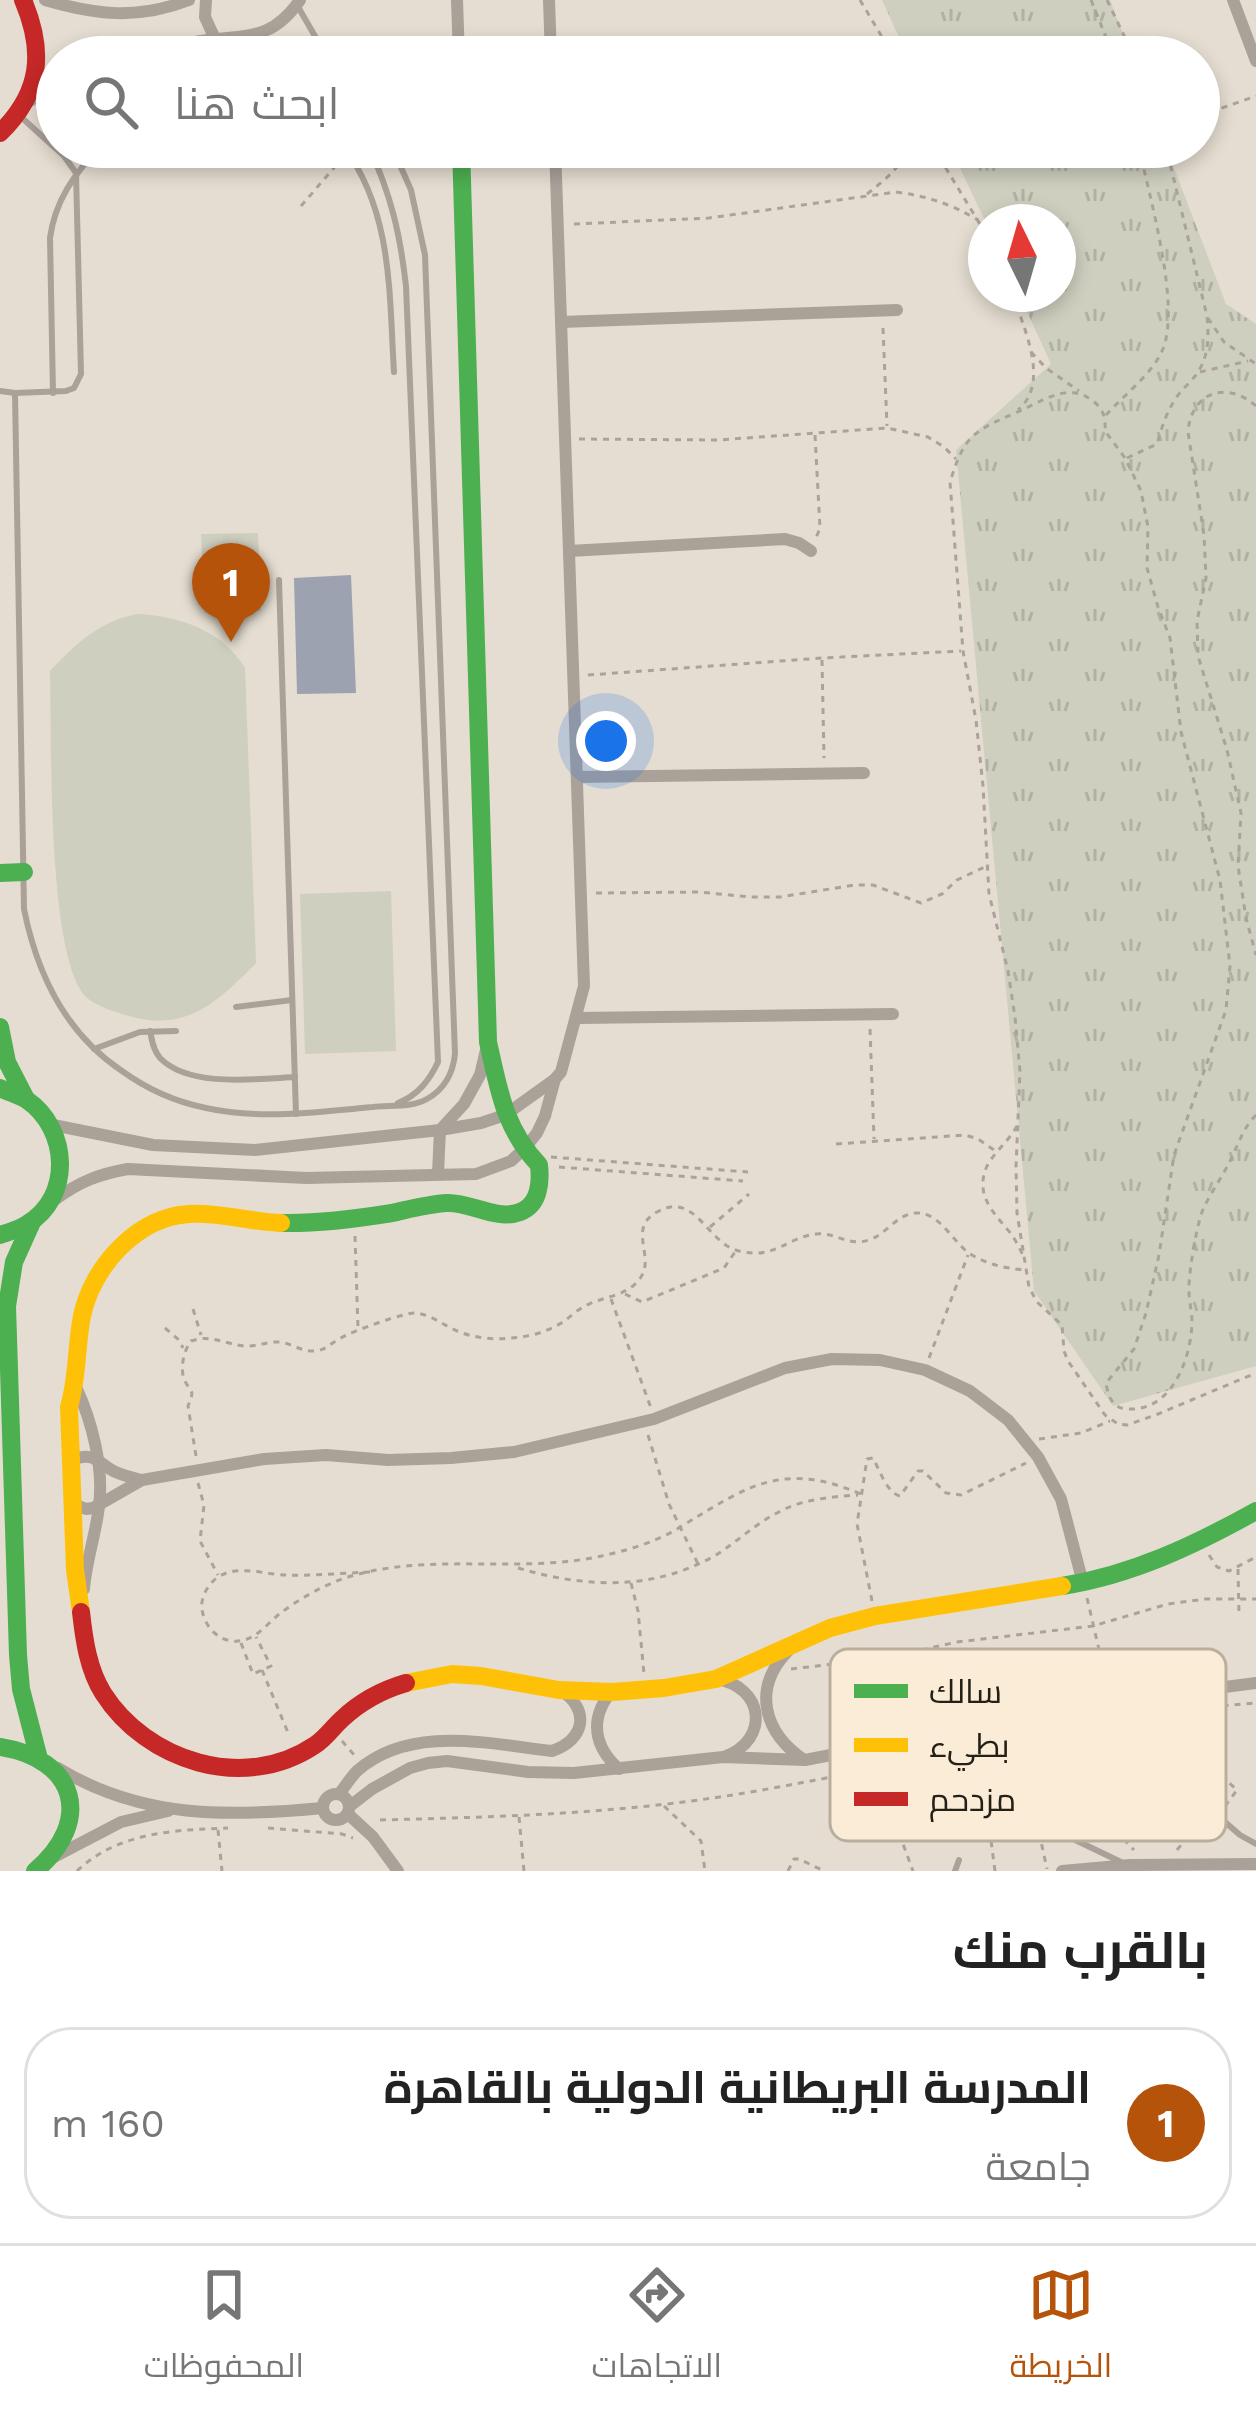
<!DOCTYPE html>
<html lang="ar">
<head>
<meta charset="utf-8">
<style>
	body { margin:0; font-family:"Work Sans",Cairo,sans-serif; background:#f2f2f2; color:#222; direction:rtl }
	.compass { position:absolute; left:968px; top:204px; width:108px; height:108px; border-radius:50%; background:#fff; box-shadow:0 6px 18px #0003; rotate:355deg }
	.you { position:absolute; left:606px; top:741px; width:42px; height:42px; margin:-30px; border:9px solid #fff; border-radius:50%; background:#1a73e8; box-shadow:0 0 0 18px #1a73e833 }
	.badge { display:grid; place-items:center; width:78px; height:78px; border-radius:50%; background:#b45309; color:#fff; font-size:39px; font-weight:700 }
	.pin { position:absolute; translate:-50% -99px; filter:drop-shadow(0 3px 6px #0008) }
	.pin::after { content:''; position:absolute; top:63px; width:42px; height:36px; background:inherit; clip-path:polygon(0 0,100% 0,50% 100%) }
	.list { margin:0; padding:0; list-style:none }
	h2 { display:flex; justify-content:space-between; align-items:center; height:156px; margin:0; padding:0 48px; font-size:51px }
	h2 small { font-size:39px; font-weight:400; color:#767676 }
	.list li { display:grid; grid-template-columns:78px 1fr auto; gap:36px; align-items:center; box-sizing:border-box; height:192px; margin:0 24px 24px; padding:0 24px; border:3px solid #e0e0e0; border-radius:48px }
	.list b { display:block; font-size:45px; white-space:nowrap }
	.list p { margin:0; font-size:39px; white-space:nowrap; color:#767676 }
	.list em { font-size:39px; font-style:normal; color:#767676 }
	.icon { flex:none; width:66px; height:66px; fill:none; stroke:currentColor; stroke-width:2; stroke-linecap:round; stroke-linejoin:round }
	.map { position:relative; flex:none; width:1256px; height:1871px; overflow:hidden; direction:ltr }
	.search { position:absolute; background:#fff; box-shadow:0 6px 18px #0003; left:36px; right:36px; top:36px; height:132px; display:flex; align-items:center; gap:30px; box-sizing:border-box; padding:0 42px; border-radius:66px; color:#767676; font-size:45px }
	.sheet { height:372px; background:#fff }
	nav { display:flex; justify-content:space-around; align-items:center; box-sizing:border-box; height:168px; border-top:3px solid #e0e0e0; background:#fff; font-size:33px; color:#767676 }
	nav a { display:grid; justify-items:center; gap:6px }
	nav .on { color:#b45309 }
	.map>svg:first-child { display:block }
</style>
</head>
<body>
<div class="map">
<svg width="1256" height="1871" viewBox="0 0 1256 1871">
	<defs>
		<pattern id="grass-tufts" width="24" height="20" patternUnits="userSpaceOnUse" patternTransform="scale(3)"><rect width="24" height="20" fill="#cecfbf"/><path d="M3 7l-1-3M5 7V3M7 7l1-3M15 17l-1-3M17 17v-4M19 17l1-3" fill="none" stroke="#b1b1a3"/></pattern>
	</defs>
	<rect width="100%" height="100%" fill="#e5ddd1"/>
	<g fill="url(#grass-tufts)">
		<polygon points="882,0 1110,0 1132,57 908,57"/>
		<polygon points="950,147 1166,147 1226,304 1256,324 1256,1366 1113,1406 1034,1291 956,450 1051,364 1019,294 1058,294 1058,222 986,223"/>
	</g>
	<g fill="#cecfbf">
		<polygon points="258,533 261,611 205,613 201,534"/>
		<path d="M137,614c42,2 85,16 108,54l11,295c-37,38 -70,70 -127,53 -13,-4 -31,-9 -42,-18 -41,-39 -35,-265 -37,-327 27,-28 48,-49 87,-57z"/>
		<polygon points="391,891 396,1051 305,1054 300,894"/>
	</g>
	<polygon fill="#9ca2b0" points="351,575 356,693 297,694 294,578"/>
	<g fill="none" stroke-linecap="round" stroke-linejoin="round">
		<g stroke="#aba39b" stroke-width="3" stroke-dasharray="6 6" stroke-linecap="butt">
			<polyline points="860,0 894,57"/>
			<polyline points="1091,0 1114,57"/>
			<polyline points="1107,0 1129,46 1132,57"/>
			<polyline points="1199,116 1256,96"/>
			<polyline points="933,147 986,234"/>
			<path d="M867,194c18,-14 33,-26 42,-47"/>
			<polyline points="301,206 339,162"/>
			<path d="M574,224l135,-6 187,-26c31,4 55,12 82,28"/>
			<path d="M1013,294c10,34 38,88 5,116"/>
			<polyline points="1208,318 1224,342 1256,364"/>
			<polyline points="883,328 887,426"/>
			<polyline points="1031,352 1046,368 1079,391"/>
			<polyline points="1200,372 1248,361"/>
			<path d="M1256,406c-29,-26 -65,-14 -68,26l16,103 2,43 -9,43 1,35 29,94 14,63 -3,53 8,52 10,37"/>
			<path d="M1106,415c17,-19 46,-41 56,-64 20,-43 -13,-155 -23,-204"/>
			<polyline points="815,435 820,528 816,538"/>
			<polyline points="579,439 718,440 887,428 928,437 944,447 956,459"/>
			<path d="M1127,458l30,-14c5,-17 9,-31 19,-46 6,-9 14,-15 20,-23 13,-18 13,-38 11,-59l-41,-169"/>
			<polyline points="822,660 824,758"/>
			<polyline points="588,675 822,658 961,651"/>
			<polyline points="596,893 699,892 750,897 780,897 855,885 873,885 921,903 942,894 957,880 989,865"/>
			<polyline points="870,1029 874,1139"/>
			<path d="M1256,1115c-14,14 -18,31 -27,48 -8,16 -20,32 -27,49 -6,18 -12,53 -13,73 -1,13 3,25 3,37 -1,37 -20,90 -65,87 -15,-1 -19,-13 -21,-26l28,-34 12,-36 13,-58 15,-100 52,-145 4,-44 -10,-86 -39,-148 -11,-94 -12,-31 -11,-39 1,-41 -7,-36 -16,-33 -20,-27c1,-14 -2,-24 -15,-32 -23,-16 -48,2 -70,12 -18,8 -36,14 -50,28 -11,13 -15,28 -20,43l13,169 13,69 7,66 6,108 19,77 7,46 5,54 -4,96 1,46 12,74 8,15 25,23 2,26 4,10 37,54 13,9 9,1 31,-11 98,-41"/>
			<path d="M1017,1126c-8,15 -22,25 -30,40 -12,27 4,44 20,63 7,7 11,17 16,26"/>
			<polyline points="836,1144 965,1135 978,1139 997,1152"/>
			<polyline points="551,1157 748,1172"/>
			<polyline points="559,1167 743,1181"/>
			<polyline points="710,1227 749,1194"/>
			<polyline points="355,1236 358,1328"/>
			<polyline points="625,1294 642,1302 724,1268 735,1252"/>
			<polyline points="611,1299 651,1408"/>
			<polyline points="193,1309 201,1335"/>
			<polyline points="165,1328 179,1340 183,1348"/>
			<polyline points="929,1358 968,1255"/>
			<polyline points="648,1435 669,1504 698,1564"/>
			<polyline points="1039,1439 1081,1433 1110,1421"/>
			<path d="M196,1456l-8,-50c8,-18 2,-13 -4,-27 -4,-12 0,-29 7,-38 20,-7 33,3 53,5 12,1 24,-5 36,-4 13,2 22,10 35,9 11,-1 15,-7 24,-12 11,-7 66,-27 77,-26 16,2 27,12 41,18 17,7 36,9 54,7 18,-1 36,-6 52,-16 7,-5 14,-12 22,-16 18,-10 43,-9 56,-29 14,-21 -14,-49 16,-65 39,-22 50,32 82,39 36,9 46,-13 77,-17 20,-2 32,13 53,6 18,-6 26,-25 47,-27 25,-1 37,31 56,42 17,10 33,13 52,15"/>
			<polyline points="198,1483 204,1505 200,1541 218,1575"/>
			<polyline points="1209,1555 1217,1567 1229,1571 1256,1557"/>
			<path d="M518,1568c67,20 136,23 198,-13 21,-13 39,-31 61,-42 25,-14 53,-16 81,-18"/>
			<polyline points="1238,1569 1239,1615"/>
			<path d="M370,1572c-27,1 -55,4 -83,3 -19,0 -44,-9 -63,-1 -11,4 -20,16 -22,28 -2,18 12,37 30,39 21,2 32,-14 46,-26 18,-14 42,-28 64,-36 83,-28 170,-5 255,-22 29,-6 60,-15 85,-31 67,-41 101,-65 179,-32"/>
			<polyline points="631,1583 638,1611 644,1674"/>
			<polyline points="1087,1598 1108,1688"/>
			<path d="M872,1601l-15,-77 10,-65 6,-1c7,13 14,35 27,38l18,-25h5l23,22 15,2 65,-32"/>
			<polyline points="241,1643 253,1674 271,1666 256,1637"/>
			<polyline points="791,1669 885,1658 957,1642 1093,1626 1168,1604 1205,1599 1256,1599"/>
			<polyline points="262,1670 289,1735"/>
			<polyline points="1087,1728 1107,1822 1134,1850"/>
			<polyline points="342,1741 355,1756"/>
			<polyline points="867,1771 874,1801 899,1833 913,1871"/>
			<polyline points="664,1806 701,1841 705,1871"/>
			<polyline points="519,1817 524,1871"/>
			<polyline points="1204,1817 1189,1802 1188,1795 1211,1773 1216,1771 1237,1790 1223,1809"/>
			<path d="M380,1820c115,-3 231,-6 346,-24 177,-28 351,-80 530,-93"/>
			<polyline points="268,1828 342,1834 353,1838"/>
			<polyline points="218,1830 222,1871"/>
			<polyline points="1177,1850 1204,1817 1209,1820 1216,1817"/>
			<path d="M77,1871c41,-39 97,-41 151,-43"/>
			<polyline points="788,1871 794,1859 799,1859 824,1871"/>
			<path d="M995,1871l-6,-46c13,-9 37,-15 48,-2l10,46"/>
		</g>
		<g stroke="#aaa199" stroke-width="6">
			<polyline points="297,5 327,57"/>
			<polyline points="261,34 293,57"/>
			<path d="M344,147c49,66 45,147 50,225"/>
			<path d="M369,147c22,48 31,86 37,139l32,776c-9,19 -20,33 -40,41"/>
			<polyline points="0,391 15,393 66,391 74,388 81,374 76,173 64,156 21,117"/>
			<path d="M15,393l9,516c13,65 41,124 98,162 25,18 54,31 84,37 55,12 112,4 167,-1 17,-2 38,1 54,-8 18,-10 26,-26 28,-45l-30,-799 -14,-65 -19,-43"/>
			<path d="M53,393l-3,-155c5,-37 24,-64 50,-91"/>
			<polyline points="279,580 296,1114"/>
			<polyline points="236,1007 292,1000"/>
			<path d="M150,1031c2,9 3,19 10,27 29,30 97,21 135,19"/>
			<polyline points="94,1049 140,1032 176,1031"/>
			<polyline points="1225,1822 1240,1835 1256,1844"/>
			<polyline points="1069,1837 1121,1862"/>
			<polyline points="955,1871 959,1860"/>
		</g>
		<g stroke="#aaa199" stroke-width="12">
			<path d="M45,0c51,15 93,20 144,0"/>
			<polyline points="206,0 205,17 215,39"/>
			<polyline points="457,0 459,57"/>
			<polyline points="549,0 551,57"/>
			<polyline points="1233,0 1256,61"/>
			<path d="M124,57c27,-10 56,-13 84,-17 42,-5 65,-1 92,-40"/>
			<polyline points="26,103 57,86"/>
			<polyline points="561,322 897,310"/>
			<polyline points="569,551 785,539 799,543 811,551"/>
			<polyline points="578,777 864,773"/>
			<polyline points="577,1018 893,1014"/>
			<polyline points="53,1125 153,1145 255,1150 440,1130 481,1123 505,1115 554,1080"/>
			<polyline points="438,1173 440,1130 464,1104 480,1075 486,1050"/>
			<path d="M56,1199c23,-17 43,-25 72,-30l178,9 170,-4 35,-13 13,-12 13,-16 8,-17 10,-37 6,-7 23,-86 -29,-839"/>
			<path d="M76,1387c16,34 28,81 23,119 -3,28 -13,55 -15,83"/>
			<path d="M71,1460c20,-7 23,-2 39,9 9,6 20,8 31,11"/>
			<polyline points="71,1503 86,1509 93,1508 142,1480 264,1459 326,1455 388,1460 451,1458 514,1452 654,1419 785,1368 832,1359 880,1360 925,1370 970,1391 1008,1420 1038,1457 1061,1499 1083,1583"/>
			<path d="M788,1651c-36,37 -25,81 16,109"/>
			<path d="M716,1679c48,7 55,61 8,78"/>
			<path d="M611,1692c-22,27 -17,55 8,77"/>
			<path d="M58,1768c83,51 171,49 265,40"/>
			<circle cx="336" cy="1807" r="13"/>
			<path d="M339,1794c6,-7 11,-16 18,-23 53,-47 132,-27 195,-20 33,-11 39,-42 8,-61"/>
			<polyline points="350,1806 372,1789 410,1768 428,1763 447,1761 528,1772 574,1773 723,1757 805,1760 1101,1703 1256,1683"/>
			<polyline points="348,1814 373,1837 398,1871"/>
			<polyline points="54,1857 121,1822 168,1811"/>
			<polyline points="1062,1871 1130,1865 1256,1864"/>
		</g>
		<g stroke="#4caf50" stroke-width="18">
			<polyline points="0,873 24,872"/>
			<polyline points="0,1027 7,1062 25,1097"/>
			<path d="M0,1088c8,4 19,7 27,12 42,29 46,97 0,124 -7,5 -18,8 -27,11"/>
			<polyline points="32,1222 14,1262 7,1306 18,1655 21,1689 38,1755"/>
			<path d="M281,1223c37,1 74,-4 111,-10 18,-4 36,-9 55,-10 24,-1 49,18 73,9 19,-7 21,-29 19,-47 -35,-37 -40,-75 -51,-123l-27,-895"/>
			<path d="M1062,1586c70,-11 133,-41 194,-75"/>
			<path d="M0,1747c77,12 94,74 35,124"/>
		</g>
		<g stroke="#ffc107" stroke-width="18">
			<path d="M81,1612l-6,-42 -6,-163c9,-30 7,-61 13,-91 10,-49 55,-99 107,-102 31,-2 61,8 92,9"/>
			<polyline points="406,1683 452,1674 481,1676 559,1690 612,1692 664,1688 716,1679 830,1628 875,1616 1062,1586"/>
		</g>
		<g stroke="#c62828" stroke-width="18">
			<path d="M0,133c41,-40 45,-81 23,-133"/>
			<path d="M81,1612c3,27 7,57 22,81 43,68 141,100 212,52 10,-6 18,-18 27,-26 18,-17 40,-29 64,-36"/>
		</g>
	</g>
	<rect x="830" y="1649" width="396" height="192" rx="18" fill="#faecd6" stroke="#baaf9d" stroke-width="3"/>
	<rect x="854" y="1684" width="54" height="14" fill="#4caf50"/>
	<rect x="854" y="1738" width="54" height="14" fill="#ffc107"/>
	<rect x="854" y="1792" width="54" height="14" fill="#c62828"/>
	<g font-size="33" fill="#242017">
		<text x="929" y="1703">سالك</text>
		<text x="929" y="1757">بطيء</text>
		<text x="929" y="1811">مزدحم</text>
	</g>
</svg>
<svg class="compass" viewBox="-18 -18 36 36"><path d="M0-13l5 13h-10z" fill="#e53935"/><path d="M0 13l5-13h-10z" fill="#767676"/></svg>
<div class="you"></div>
<div class="pin badge" style="left:231px;top:642px">1</div>
<div class="search"><svg class="icon" aria-label="search" viewBox="0 0 24 24"><circle cx="10" cy="10" r="6"/><path d="M15 15l6 6"/></svg>ابحث هنا</div>
</div>
<section class="sheet">
<h2>بالقرب منك<small></small></h2>
<ul class="list">
<li><span class="badge">1</span><div><b>المدرسة البريطانية الدولية بالقاهرة</b><p>جامعة</p></div><em>160 m</em></li>
</ul>
</section>
<nav>
<a class="on"><svg class="icon" aria-label="map" viewBox="0 0 24 24"><path d="M3 6l6-2 6 2 6-2v14l-6 2-6-2-6 2zM9 4v14M15 6v14"/></svg>الخريطة</a>
<a><svg class="icon" aria-label="directions" viewBox="0 0 24 24"><path d="M12 3l9 9-9 9-9-9zM9 14v-3h6M13 9l2 2-2 2"/></svg>الاتجاهات</a>
<a><svg class="icon" aria-label="saved" viewBox="0 0 24 24"><path d="M7 4h10v16l-5-4-5 4z"/></svg>المحفوظات</a>
</nav>
</body>
</html>
